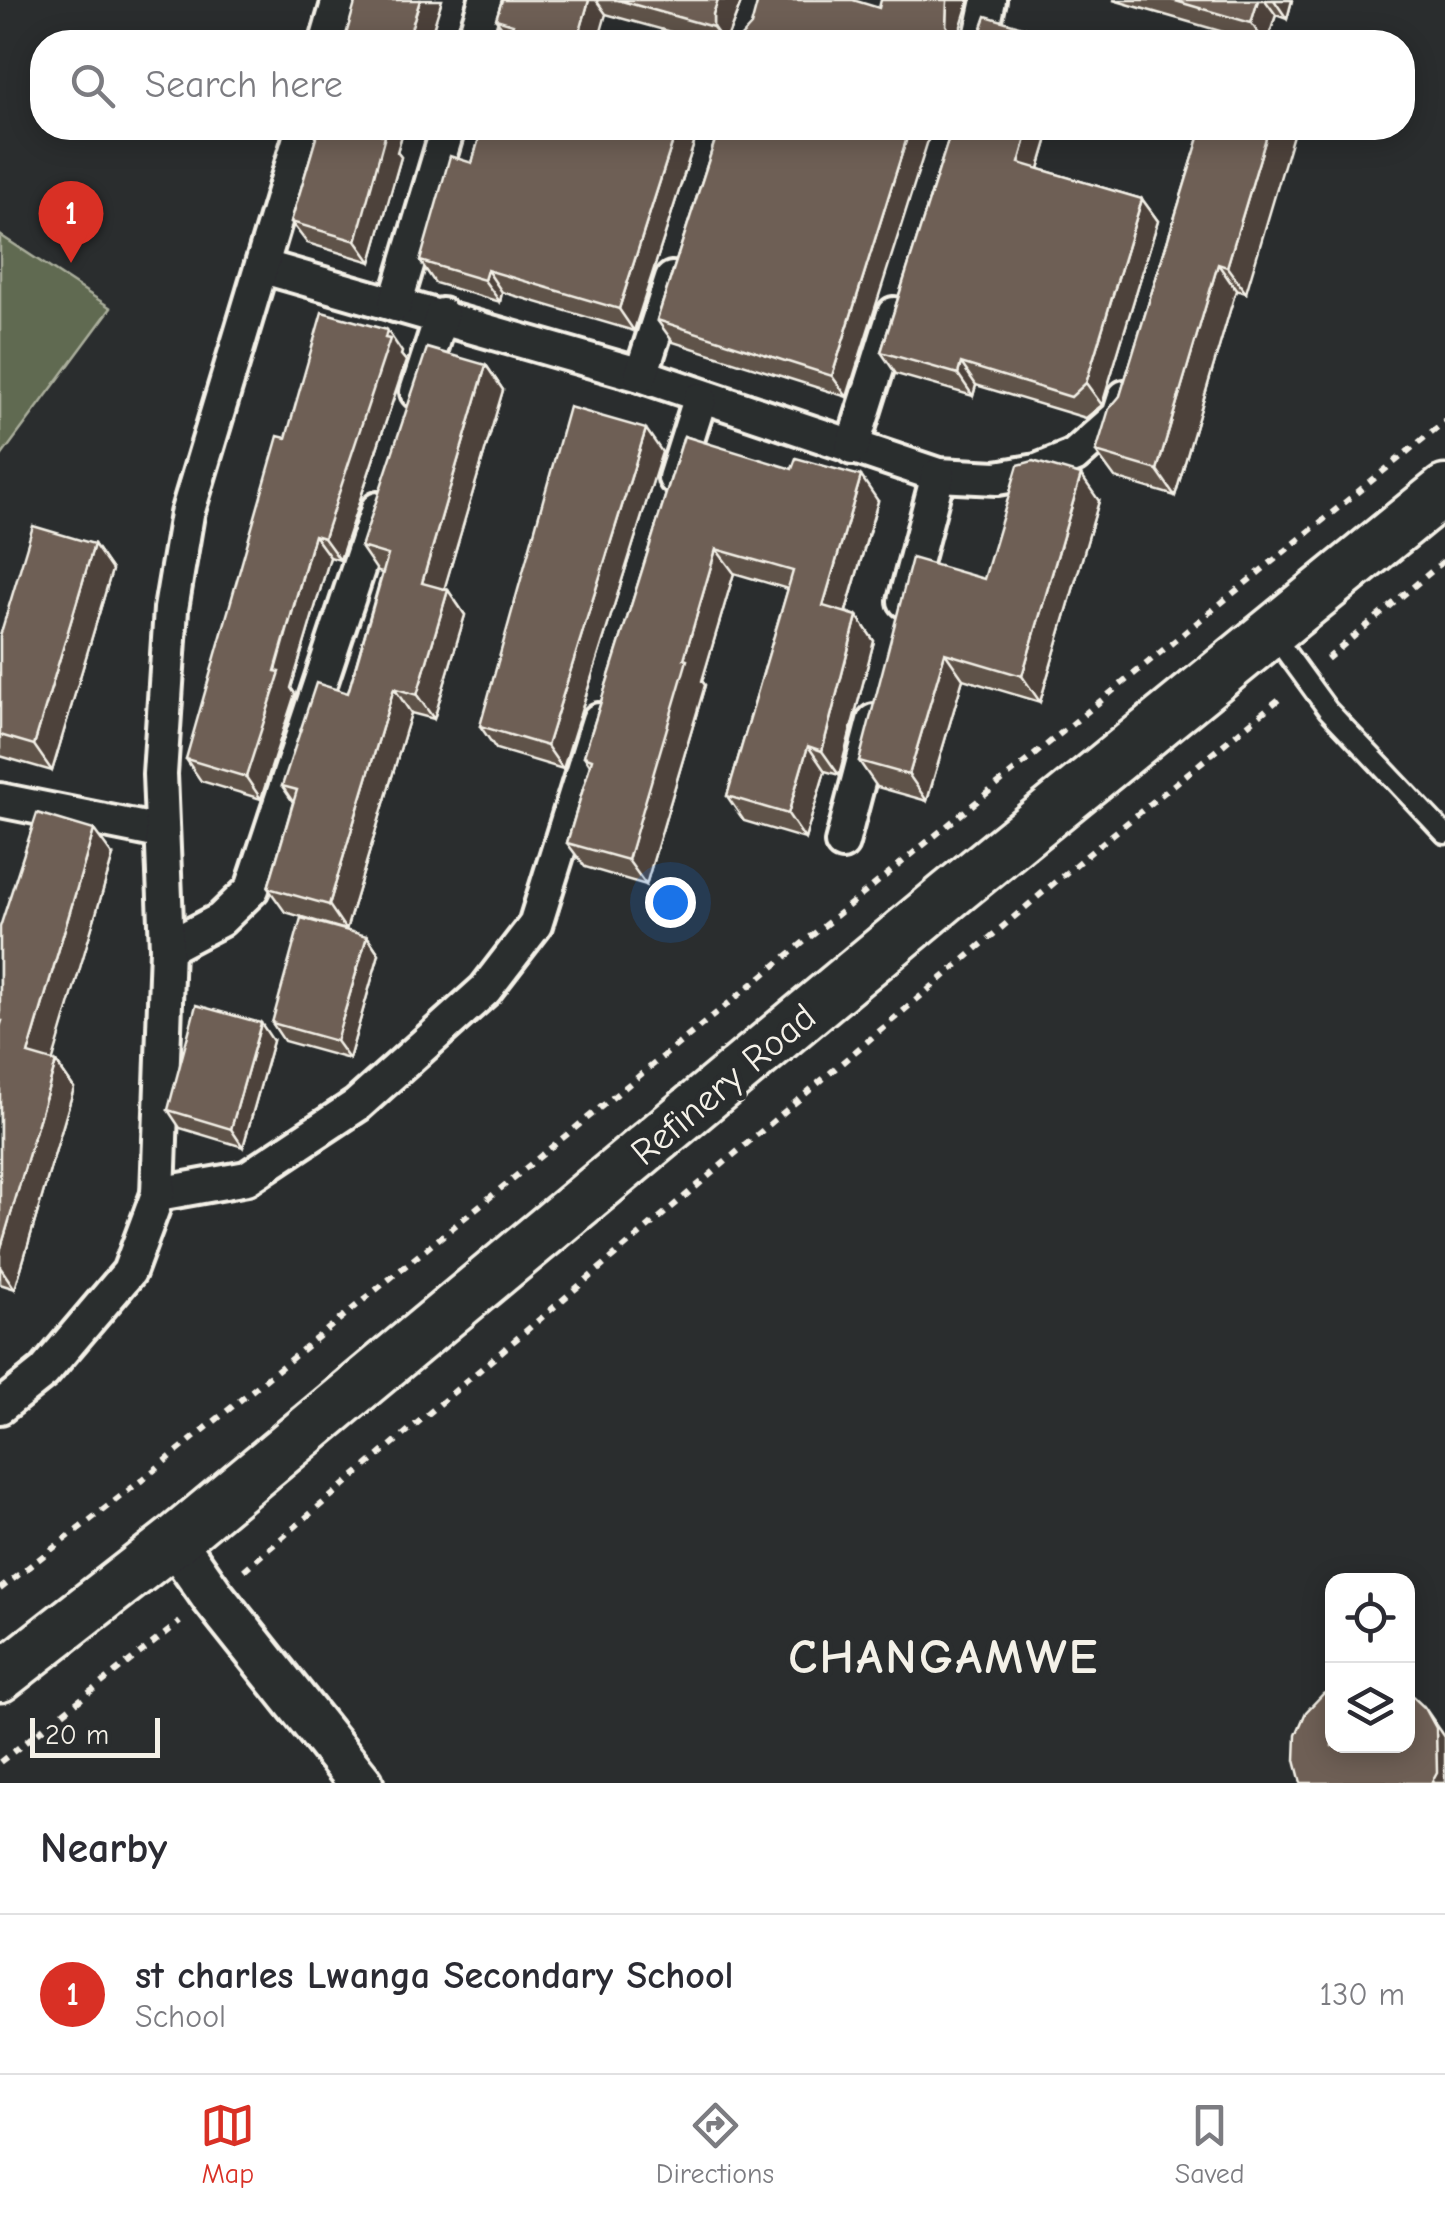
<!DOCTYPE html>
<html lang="en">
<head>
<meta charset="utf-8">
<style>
	body { margin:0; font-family:"Comic Neue",sans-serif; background:#f2f2f3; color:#2b2b33 }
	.controls { position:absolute; right:30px; bottom:30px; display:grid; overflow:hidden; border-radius:20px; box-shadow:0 5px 25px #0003 }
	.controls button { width:90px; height:90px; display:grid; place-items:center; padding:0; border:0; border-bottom:2px solid #e1e1e2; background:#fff; color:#2b2b33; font:50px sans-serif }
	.scale { position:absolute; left:30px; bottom:25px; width:130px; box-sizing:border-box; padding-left:10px; border:5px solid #f4f1e8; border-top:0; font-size:28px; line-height:35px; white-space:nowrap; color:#f4f1e8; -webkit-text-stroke:8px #2a2d2e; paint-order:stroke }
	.you { position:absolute; left:670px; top:902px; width:35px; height:35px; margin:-25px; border:8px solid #fff; border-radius:50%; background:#1a73e8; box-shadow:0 0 0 15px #1a73e833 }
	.badge { display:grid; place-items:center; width:65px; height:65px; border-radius:50%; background:#d93025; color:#fff; font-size:32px; font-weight:700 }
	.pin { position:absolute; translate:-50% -82px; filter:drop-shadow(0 2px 5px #0008) }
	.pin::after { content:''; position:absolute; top:52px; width:35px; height:30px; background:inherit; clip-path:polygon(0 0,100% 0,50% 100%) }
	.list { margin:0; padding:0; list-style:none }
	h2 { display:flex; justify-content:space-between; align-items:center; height:130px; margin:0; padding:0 40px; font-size:42px }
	h2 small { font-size:32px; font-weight:400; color:#7c7c81 }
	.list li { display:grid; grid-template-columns:65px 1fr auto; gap:30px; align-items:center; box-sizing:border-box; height:160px; padding:0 40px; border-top:2px solid #e1e1e2 }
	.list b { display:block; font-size:38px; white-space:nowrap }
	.list p { margin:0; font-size:32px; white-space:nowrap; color:#7c7c81 }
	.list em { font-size:32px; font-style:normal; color:#7c7c81 }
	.icon { flex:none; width:55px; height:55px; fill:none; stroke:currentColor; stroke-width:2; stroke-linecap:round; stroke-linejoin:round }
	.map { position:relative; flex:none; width:1445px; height:1783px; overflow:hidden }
	.search { position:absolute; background:#fff; box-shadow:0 5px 25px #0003; left:30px; right:30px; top:30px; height:110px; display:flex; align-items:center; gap:25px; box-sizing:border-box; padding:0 35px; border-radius:40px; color:#7c7c81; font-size:38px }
	.sheet { height:290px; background:#fff }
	nav { display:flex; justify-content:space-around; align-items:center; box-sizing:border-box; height:140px; border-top:2px solid #e1e1e2; background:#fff; font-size:28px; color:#7c7c81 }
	nav a { display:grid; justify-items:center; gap:5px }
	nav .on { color:#d93025 }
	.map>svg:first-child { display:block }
</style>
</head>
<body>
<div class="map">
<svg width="1445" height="1783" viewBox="0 0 1445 1783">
	<rect width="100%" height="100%" fill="#2a2d2e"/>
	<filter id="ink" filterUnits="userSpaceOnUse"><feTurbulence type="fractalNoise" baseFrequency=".01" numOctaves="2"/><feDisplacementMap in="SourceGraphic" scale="20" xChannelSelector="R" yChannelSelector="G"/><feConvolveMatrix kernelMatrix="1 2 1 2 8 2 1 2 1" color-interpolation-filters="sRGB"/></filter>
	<g filter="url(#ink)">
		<polygon fill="#616a51" stroke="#aaae9c" stroke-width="2.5" points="0,235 111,308 0,458"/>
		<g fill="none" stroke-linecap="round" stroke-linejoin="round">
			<defs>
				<polyline id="service" points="1272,633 1328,710 1445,834"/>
				<g id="minor">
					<polyline points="327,42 339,0"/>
					<polyline points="473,42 486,0"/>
					<polyline points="980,42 989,0"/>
					<polyline points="264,267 641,375 938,475 997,478 1037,471 1074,456 1119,416 1125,397"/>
					<polyline points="395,305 448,128"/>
					<polyline points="641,375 672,279"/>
					<polyline points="417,392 442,315"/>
					<polyline points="852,448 894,314"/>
					<polyline points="675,478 700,399"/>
					<polyline points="905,601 938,475"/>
					<polyline points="0,800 160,832"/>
					<polyline points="842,843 874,721"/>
					<polyline points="167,948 220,920 252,889 378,509"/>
					<polyline points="158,1194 247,1178 357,1105 485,990 535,925 599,720"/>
					<polyline points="0,1407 44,1372 129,1272 158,1194 167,948 160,774 171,609 187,514 303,128"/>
				</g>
				<polyline id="tertiary" points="174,1541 213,1597 361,1783"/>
				<polyline id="secondary" points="0,1677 174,1541 949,895 1445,490"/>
			</defs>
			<use href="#service" stroke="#f4f1e8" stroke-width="25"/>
			<use href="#minor" stroke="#f4f1e8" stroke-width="40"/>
			<use href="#tertiary" stroke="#f4f1e8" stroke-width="50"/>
			<use href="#secondary" stroke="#f4f1e8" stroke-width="55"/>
			<g stroke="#f4f1e8" stroke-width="6" stroke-dasharray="8 8" stroke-linecap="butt">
				<polyline points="1327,659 1445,560"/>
				<polyline points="244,1570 1080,861 1283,696"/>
				<polyline points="0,1589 142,1480 1445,421"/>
				<polyline points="0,1762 180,1622"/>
			</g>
			<use href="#service" stroke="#2a2d2e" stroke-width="18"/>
			<use href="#minor" stroke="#2a2d2e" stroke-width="32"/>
			<use href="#tertiary" stroke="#2a2d2e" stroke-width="42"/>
			<use href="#secondary" stroke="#2a2d2e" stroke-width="48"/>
		</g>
		<g fill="#5f5248" stroke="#f4f1e8" stroke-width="2.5">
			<polygon points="502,0 742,0 728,36 728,42 707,42 606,14 509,37 496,19"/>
			<polygon points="1113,0 1292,0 1287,19 1276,15 1267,42 1258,42"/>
			<polygon points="319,128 404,128 397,152 401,157 371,262 307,243 291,222"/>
			<polygon points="482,128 696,128 698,131 634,331 502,292 500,302 435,283 420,261 472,163"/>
			<polygon points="719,128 847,397 673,342 657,320"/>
			<polygon points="952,128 1051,128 1039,169 1142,199 1158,221 1102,405 1086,418 976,385 973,396 896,374 881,352"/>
			<polygon points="1202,128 1246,293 1236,290 1175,496 1115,478 1096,452 1120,396"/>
			<polygon points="402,352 401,355 406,361 340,560 330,557 291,688 295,694 261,799 201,781 186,759"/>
			<polygon points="486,365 503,390 444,589 448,590 465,615 434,719 411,713 346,930 285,912 268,888 293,802 282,786 348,693 382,573 378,572 361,547"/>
			<polygon points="684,436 878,501 846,612 857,616 874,641 839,775 825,771 805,839 744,821 727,796 788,589 734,573 702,681 705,685 646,885 585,867 567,843 590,765 584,756"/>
			<polygon points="662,452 563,769 496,749 480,726"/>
			<polygon points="1099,501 1040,702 963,679 927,801 877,787 859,761 984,579"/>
			<polygon points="94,544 112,570 52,771 0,756 0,636"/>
			<polygon points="113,856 52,1061 56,1062 74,1088 15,1289 0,1284 0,927"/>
			<polygon points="367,936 379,954 349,1059 284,1041 272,1023"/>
			<polygon points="273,1041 243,1147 180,1128 168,1110"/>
		</g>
		<g fill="#4d423b" stroke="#f4f1e8" stroke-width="2.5">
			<polygon points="420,0 442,0 429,42 407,42"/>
			<polygon points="589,0 596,0 606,14 598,42 577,42"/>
			<polygon points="718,0 742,0 728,36 728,42 724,42 713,27 713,14"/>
			<polygon points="947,0 969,0 961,26 961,42 956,42 946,25"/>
			<polygon points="1258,0 1265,0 1276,15 1267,42 1265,42 1251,23"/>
			<polygon points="1274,0 1292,0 1287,19"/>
			<polygon points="382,128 404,128 397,152 401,157 371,262 356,241"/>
			<polygon points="677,128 696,128 698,131 634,331 619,309"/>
			<polygon points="910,128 932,128 847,397 832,376"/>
			<polygon points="1029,128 1051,128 1034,185 1019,163"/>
			<polygon points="1269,128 1295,128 1246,293 1227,267"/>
			<polygon points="1142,199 1158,221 1102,405 1086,383"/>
			<polygon points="1218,264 1236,290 1175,496 1157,470"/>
			<polygon points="487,270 502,292 500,302 484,280"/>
			<polygon points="387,330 402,352 401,355 406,361 340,560 324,538"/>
			<polygon points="961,363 976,385 973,396 958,374"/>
			<polygon points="486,365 503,390 439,607 422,583"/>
			<polygon points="646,429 662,452 563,769 547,746"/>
			<polygon points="1081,475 1099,501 1040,702 1022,676"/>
			<polygon points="861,476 878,501 840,631 823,606"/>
			<polygon points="314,535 330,557 291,688 295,694 261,799 246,777"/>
			<polygon points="94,544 112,570 52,771 34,745"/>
			<polygon points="716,549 734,573 702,681 705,685 646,885 628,860 684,659"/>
			<polygon points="448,590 465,615 434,719 417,695"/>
			<polygon points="857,616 874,641 839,775 822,751"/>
			<polygon points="945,653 963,679 927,801 909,775"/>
			<polygon points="394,688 411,713 346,930 329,905"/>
			<polygon points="808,746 825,771 805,839 788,814"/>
			<polygon points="94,830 113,856 47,1080 28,1054"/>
			<polygon points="367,936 379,954 349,1059 336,1041"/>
			<polygon points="261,1023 273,1041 243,1147 231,1129"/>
			<polygon points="56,1062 74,1088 15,1289 0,1267 0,1251"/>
			<polygon points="1425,1708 1445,1737 1445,1783 1431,1783"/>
		</g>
		<g fill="#6e5f54" stroke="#f4f1e8" stroke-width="2.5">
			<polygon points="356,0 420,0 407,42 344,42"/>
			<polygon points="502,0 589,0 577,42 507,42 513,24 496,19"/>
			<polygon points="618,0 718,0 713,14 713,27"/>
			<polygon points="758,0 853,0 879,8 881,0 947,0 946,25 951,34 972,39 980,33 986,16 1056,37 1054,42 738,42 740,38 751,26"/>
			<polygon points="1172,0 1258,0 1251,23"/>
			<polygon points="319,128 382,128 380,134 385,136 356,241 291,222"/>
			<polygon points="482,128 677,128 619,309 487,270 484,280 420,261 450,156 472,163"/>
			<polygon points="719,128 910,128 832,376 657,320"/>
			<polygon points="952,128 1029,128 1019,163 1142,199 1086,383 1071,397 961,363 958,374 881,352"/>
			<polygon points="1202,128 1269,128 1227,267 1218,264 1157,470 1096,452 1109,409 1120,396"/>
			<polygon points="322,312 387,330 385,338 390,339 324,538 314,535 275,671 280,672 246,777 186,759 278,436 286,438"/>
			<polygon points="427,348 486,365 422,583 448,590 417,695 394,688 329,905 268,888 297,790 282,786 316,683 348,693 388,555 361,547"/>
			<polygon points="569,407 646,429 547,746 480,726"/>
			<polygon points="684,436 792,469 796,458 861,476 823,606 857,616 822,751 808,746 788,814 727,796 793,571 716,549 684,659 687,660 628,860 567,843 592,759 584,756"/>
			<polygon points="1033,461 1081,475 1022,676 945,653 909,775 859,761 912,558 984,579 1018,465"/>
			<polygon points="33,526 94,544 34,745 0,735 0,636"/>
			<polygon points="37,813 94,830 28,1054 56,1062 0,1251 0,1027 2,1021 0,1021 0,927"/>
			<polygon points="301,918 367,936 336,1041 272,1023"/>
			<polygon points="196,1005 261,1023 231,1129 168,1110"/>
			<polygon points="1332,1689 1332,1746 1408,1746 1408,1692 1425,1708 1436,1728 1437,1772 1431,1783 1301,1783 1295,1760 1296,1735 1306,1712 1323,1694"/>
		</g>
	</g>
	<g text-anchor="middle" stroke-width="10" stroke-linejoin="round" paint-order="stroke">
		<g font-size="38" fill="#f4f1e8" stroke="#2a2d2e">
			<text transform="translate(723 1084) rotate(-40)" y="13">Refinery Road</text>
		</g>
		<g font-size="48" font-weight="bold" letter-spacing="2.5" fill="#f4f1e8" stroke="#2a2d2e">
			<text x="944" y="1673">CHANGAMWE</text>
		</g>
	</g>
</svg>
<div class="controls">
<button><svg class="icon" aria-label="locate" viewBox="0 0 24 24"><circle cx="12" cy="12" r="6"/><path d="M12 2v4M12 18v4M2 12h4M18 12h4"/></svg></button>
<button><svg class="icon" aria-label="layers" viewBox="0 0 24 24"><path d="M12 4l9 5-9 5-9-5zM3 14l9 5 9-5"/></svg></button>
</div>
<div class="scale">20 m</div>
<div class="you"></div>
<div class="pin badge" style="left:71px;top:263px">1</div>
<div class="search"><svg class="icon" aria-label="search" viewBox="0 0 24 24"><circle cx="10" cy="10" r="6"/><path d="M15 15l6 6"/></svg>Search here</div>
</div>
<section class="sheet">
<h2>Nearby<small></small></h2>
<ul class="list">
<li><span class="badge">1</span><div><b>st charles Lwanga Secondary School</b><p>School</p></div><em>130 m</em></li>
</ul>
</section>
<nav>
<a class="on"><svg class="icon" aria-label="map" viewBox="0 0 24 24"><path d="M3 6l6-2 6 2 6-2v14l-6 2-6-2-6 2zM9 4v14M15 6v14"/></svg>Map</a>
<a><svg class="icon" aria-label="directions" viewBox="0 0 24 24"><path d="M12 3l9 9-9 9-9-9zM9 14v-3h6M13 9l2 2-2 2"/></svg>Directions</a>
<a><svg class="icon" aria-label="saved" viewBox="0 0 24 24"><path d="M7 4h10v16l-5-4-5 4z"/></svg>Saved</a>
</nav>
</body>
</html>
